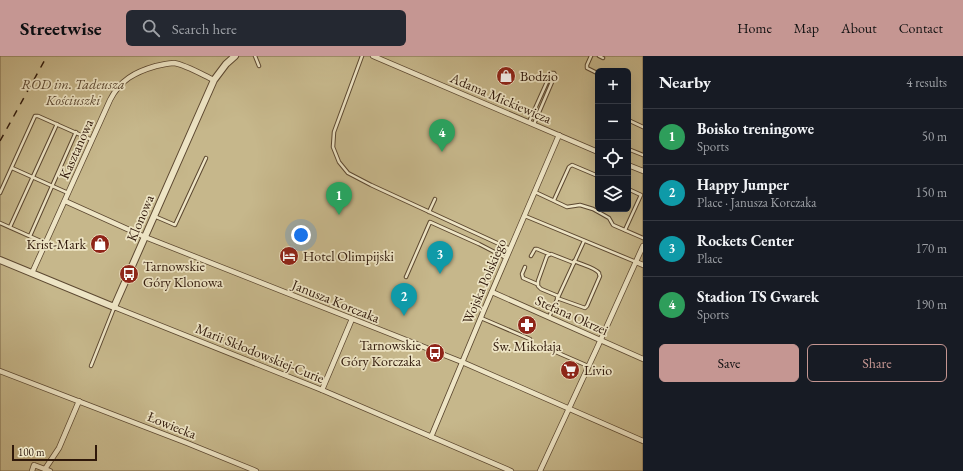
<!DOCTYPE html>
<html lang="en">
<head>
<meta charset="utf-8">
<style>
	body { margin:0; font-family:"EB Garamond",serif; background:#242831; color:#f1f3f6 }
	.controls { position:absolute; right:12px; top:12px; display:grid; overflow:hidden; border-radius:6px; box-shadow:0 4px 16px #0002 }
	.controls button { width:36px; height:36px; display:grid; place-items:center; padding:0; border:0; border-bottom:1px solid #363941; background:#171b24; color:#f1f3f6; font:20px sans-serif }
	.scale { position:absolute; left:12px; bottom:10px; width:85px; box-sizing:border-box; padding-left:4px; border:2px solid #2f180a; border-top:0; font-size:11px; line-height:14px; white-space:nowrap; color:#2f180a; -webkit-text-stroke:3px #eee5c5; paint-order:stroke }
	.you { position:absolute; left:301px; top:179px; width:14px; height:14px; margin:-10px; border:3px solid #fff; border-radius:50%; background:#1a73e8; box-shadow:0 0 0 6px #1a73e833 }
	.badge { display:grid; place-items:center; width:26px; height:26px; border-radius:50%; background:#c59692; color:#fff; font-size:13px; font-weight:700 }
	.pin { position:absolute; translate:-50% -33px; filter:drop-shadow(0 1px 2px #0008) }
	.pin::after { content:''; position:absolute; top:21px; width:14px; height:12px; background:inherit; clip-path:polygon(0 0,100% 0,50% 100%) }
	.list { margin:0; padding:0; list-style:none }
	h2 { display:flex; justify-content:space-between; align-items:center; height:52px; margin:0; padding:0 16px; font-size:17px }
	h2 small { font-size:13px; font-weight:400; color:#9ea1a6 }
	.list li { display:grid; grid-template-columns:26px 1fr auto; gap:12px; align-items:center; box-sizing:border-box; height:56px; padding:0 16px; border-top:1px solid #363941 }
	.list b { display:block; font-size:15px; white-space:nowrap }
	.list p { margin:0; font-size:13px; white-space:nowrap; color:#9ea1a6 }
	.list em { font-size:13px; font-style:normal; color:#9ea1a6 }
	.actions { display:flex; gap:8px; padding:12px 16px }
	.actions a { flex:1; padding:9px 0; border:1px solid #c59692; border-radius:6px; text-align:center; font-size:14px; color:#c59692 }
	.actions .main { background:#c59692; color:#111 }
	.icon { flex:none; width:22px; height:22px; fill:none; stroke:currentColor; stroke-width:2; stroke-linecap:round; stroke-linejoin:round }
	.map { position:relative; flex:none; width:643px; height:415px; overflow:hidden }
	header { display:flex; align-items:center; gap:24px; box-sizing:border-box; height:56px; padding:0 20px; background:#c59692; color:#111 }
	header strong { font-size:19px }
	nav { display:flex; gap:22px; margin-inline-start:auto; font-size:14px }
	.search { width:280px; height:36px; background:#242831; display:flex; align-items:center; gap:10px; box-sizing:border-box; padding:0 14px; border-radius:6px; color:#9ea1a6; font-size:15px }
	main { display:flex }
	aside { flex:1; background:#171b24 }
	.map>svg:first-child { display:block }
</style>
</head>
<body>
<header>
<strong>Streetwise</strong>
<div class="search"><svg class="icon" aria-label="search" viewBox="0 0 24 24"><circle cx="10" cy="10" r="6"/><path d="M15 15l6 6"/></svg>Search here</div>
<nav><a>Home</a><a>Map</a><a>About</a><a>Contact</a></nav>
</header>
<main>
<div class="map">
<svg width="643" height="415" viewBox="0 0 643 415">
	<rect width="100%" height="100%" fill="#e5d7a6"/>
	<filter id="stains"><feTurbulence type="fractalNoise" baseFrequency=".005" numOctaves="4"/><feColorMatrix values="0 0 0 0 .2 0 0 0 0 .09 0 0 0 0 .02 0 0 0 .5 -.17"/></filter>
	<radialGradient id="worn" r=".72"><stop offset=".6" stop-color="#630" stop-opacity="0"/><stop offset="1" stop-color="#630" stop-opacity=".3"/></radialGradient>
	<path fill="#c6b78b" stroke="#7a684a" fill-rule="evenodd" d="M0,0h643v415h-643zM598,15h30v138h-30z"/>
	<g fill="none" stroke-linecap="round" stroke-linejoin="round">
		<defs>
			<g id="service">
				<polyline points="255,0 259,10"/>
				<polyline points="362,0 334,76 333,91 339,106 348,117 371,129 510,193"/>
				<polyline points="591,0 587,9 587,12 597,17"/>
				<polyline points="599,0 603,2"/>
				<polyline points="628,64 643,71"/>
				<polyline points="529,66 551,17 554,17 555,19 534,68"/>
				<polyline points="628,93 643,99"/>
				<polyline points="12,112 68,137"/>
				<polyline points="535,136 567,151 580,149 593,153 609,162 613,169 643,182"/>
				<polyline points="0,137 35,60 38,60 92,84"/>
				<polyline points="554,144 569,111 572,109 598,120"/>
				<polyline points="429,156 435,143"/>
				<polyline points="154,160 175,169 206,102"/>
				<polyline points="525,160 636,206"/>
				<polyline points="0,167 45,187"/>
				<polyline points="10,171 57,68"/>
				<polyline points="625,174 641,139 628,133"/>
				<polyline points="30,180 76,76"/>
				<polyline points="531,200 535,193 537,193 549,198"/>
				<polyline points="525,211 522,218 523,222 537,228"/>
				<polyline points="406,221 430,166 479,188 506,202"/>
				<polyline points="558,240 541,233 538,230 538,225 547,200 551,198 574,207"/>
				<path d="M557,242l28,10 2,-2 13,-30c-1,-1 -1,-2 -1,-3 -3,-5 -19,-9 -25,-12"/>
				<polyline points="549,261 584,185"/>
				<polyline points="481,262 530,283"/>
				<polyline points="542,290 588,310"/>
				<polyline points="91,310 114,252"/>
			</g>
			<g id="minor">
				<polyline points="373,0 598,96"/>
				<polyline points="628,109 643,115"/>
				<polyline points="65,145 145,181 462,306 643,385"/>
				<polyline points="636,206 643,209"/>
				<path d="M32,217l78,-173c10,-20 25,-28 46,-34 6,-1 12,-3 18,-3 12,2 29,12 40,17"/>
				<polyline points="492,236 643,303"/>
				<polyline points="114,251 322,334 511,415"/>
				<polyline points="0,315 187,387 256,415"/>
				<polyline points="322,334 352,263"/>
				<polyline points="431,381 484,254 559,79"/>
				<polyline points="45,413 59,392 79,345"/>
				<polyline points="32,415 34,409 50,415"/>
				<polyline points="540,415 597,292 643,190"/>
			</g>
			<polyline id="tertiary" points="0,204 114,251 214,24 226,8 235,0"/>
		</defs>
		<use href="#service" stroke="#5c4831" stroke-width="4.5"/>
		<use href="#minor" stroke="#5c4831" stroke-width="6"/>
		<use href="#tertiary" stroke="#5c4831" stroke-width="8"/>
		<use href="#service" stroke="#eee5c5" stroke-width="2.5"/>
		<use href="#minor" stroke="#eee5c5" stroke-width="4.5"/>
		<use href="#tertiary" stroke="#eee5c5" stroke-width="6"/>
		<polyline stroke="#2f180a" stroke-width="1.5" stroke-dasharray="7 7" stroke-linecap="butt" points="0,85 47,0"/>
	</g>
	<defs>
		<symbol id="shop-disc" viewBox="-11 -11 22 22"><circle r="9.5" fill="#8f2418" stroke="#eee5c5"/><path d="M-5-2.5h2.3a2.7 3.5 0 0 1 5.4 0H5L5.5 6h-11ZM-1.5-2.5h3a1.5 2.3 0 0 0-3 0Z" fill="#fff"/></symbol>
		<symbol id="hotel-disc" viewBox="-11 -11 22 22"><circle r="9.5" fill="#8f2418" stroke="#eee5c5"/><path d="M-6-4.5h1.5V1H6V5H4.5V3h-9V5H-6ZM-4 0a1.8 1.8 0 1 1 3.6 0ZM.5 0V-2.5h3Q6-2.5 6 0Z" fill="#fff"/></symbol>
		<symbol id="bus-disc" viewBox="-11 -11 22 22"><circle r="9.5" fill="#8f2418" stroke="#eee5c5"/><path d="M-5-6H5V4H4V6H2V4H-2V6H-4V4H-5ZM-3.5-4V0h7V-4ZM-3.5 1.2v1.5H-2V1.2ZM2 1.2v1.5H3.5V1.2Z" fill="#fff"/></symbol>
		<symbol id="pharmacy-disc" viewBox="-11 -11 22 22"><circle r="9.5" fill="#8f2418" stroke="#eee5c5"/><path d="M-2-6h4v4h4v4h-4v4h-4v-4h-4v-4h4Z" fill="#fff"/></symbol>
		<symbol id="supermarket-disc" viewBox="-11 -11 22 22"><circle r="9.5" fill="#8f2418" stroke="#eee5c5"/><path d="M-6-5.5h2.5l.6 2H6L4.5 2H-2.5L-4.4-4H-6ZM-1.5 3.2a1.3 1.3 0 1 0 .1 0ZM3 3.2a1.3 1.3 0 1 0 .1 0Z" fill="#fff"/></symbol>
	</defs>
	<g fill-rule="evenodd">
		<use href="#shop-disc" x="495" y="9" width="22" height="22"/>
		<use href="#shop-disc" x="89" y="177" width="22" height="22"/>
		<use href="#hotel-disc" x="278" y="189" width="22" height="22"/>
		<use href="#bus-disc" x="118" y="207" width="22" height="22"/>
		<use href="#pharmacy-disc" x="516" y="258" width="22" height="22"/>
		<use href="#bus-disc" x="424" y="286" width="22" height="22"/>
		<use href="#supermarket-disc" x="559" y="303" width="22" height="22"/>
	</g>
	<g text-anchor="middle" stroke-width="3.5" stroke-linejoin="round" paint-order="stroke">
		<g font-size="14" fill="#2f180a" stroke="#eee5c5" text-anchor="start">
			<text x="520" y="25">Bodzio</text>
			<text x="86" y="193" text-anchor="end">Krist-Mark</text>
			<text x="303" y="205">Hotel Olimpijski</text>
			<text x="143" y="215">Tarnowskie<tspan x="143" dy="16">Góry Klonowa</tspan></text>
			<text x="421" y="294" text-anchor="end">Tarnowskie<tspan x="421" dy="16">Góry Korczaka</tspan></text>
			<text x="527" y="295" text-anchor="middle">Św. Mikołaja</text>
			<text x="584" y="319">Livio</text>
		</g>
		<g font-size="14" font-style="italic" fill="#5c4831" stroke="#eee5c5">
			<text x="73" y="33">ROD im. Tadeusza<tspan x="73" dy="16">Kościuszki</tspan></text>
		</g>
		<g font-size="14" fill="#2f180a" stroke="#eee5c5">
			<text transform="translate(501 42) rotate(23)" y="5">Adama Mickiewicza</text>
			<text transform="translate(76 93) rotate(-66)" y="5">Kasztanowa</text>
			<text transform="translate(140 162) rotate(-67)" y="5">Klonowa</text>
			<text transform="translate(484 225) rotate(-67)" y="5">Wojska Polskiego</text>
			<text transform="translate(336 245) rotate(22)" y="5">Janusza Korczaka</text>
			<text transform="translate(572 259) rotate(24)" y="5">Stefana Okrzei</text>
			<text transform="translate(260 297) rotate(22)" y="5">Marii Skłodowskiej-Curie</text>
			<text transform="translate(172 369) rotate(22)" y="5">Łowiecka</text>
		</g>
	</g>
	<rect width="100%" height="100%" filter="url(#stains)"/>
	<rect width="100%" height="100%" fill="url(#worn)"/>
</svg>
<div class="controls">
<button>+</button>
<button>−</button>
<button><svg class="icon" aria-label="locate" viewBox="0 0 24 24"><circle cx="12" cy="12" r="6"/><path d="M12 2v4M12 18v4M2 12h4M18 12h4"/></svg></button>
<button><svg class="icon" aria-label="layers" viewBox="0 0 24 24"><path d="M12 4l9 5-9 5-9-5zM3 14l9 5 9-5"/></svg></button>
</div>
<div class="scale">100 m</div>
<div class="you"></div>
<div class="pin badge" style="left:339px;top:159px;background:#2e9e5b">1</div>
<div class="pin badge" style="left:404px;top:260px;background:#0f9aa8">2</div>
<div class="pin badge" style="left:440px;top:218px;background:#0f9aa8">3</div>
<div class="pin badge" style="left:442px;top:96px;background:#2e9e5b">4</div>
</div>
<aside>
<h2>Nearby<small>4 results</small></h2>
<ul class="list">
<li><span class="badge" style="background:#2e9e5b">1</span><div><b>Boisko treningowe</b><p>Sports</p></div><em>50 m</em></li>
<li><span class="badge" style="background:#0f9aa8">2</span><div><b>Happy Jumper</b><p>Place · Janusza Korczaka</p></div><em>150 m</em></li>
<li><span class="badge" style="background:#0f9aa8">3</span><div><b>Rockets Center</b><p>Place</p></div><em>170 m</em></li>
<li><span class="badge" style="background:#2e9e5b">4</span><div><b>Stadion TS Gwarek</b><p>Sports</p></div><em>190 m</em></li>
</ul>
<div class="actions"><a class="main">Save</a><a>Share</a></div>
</aside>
</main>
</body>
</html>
